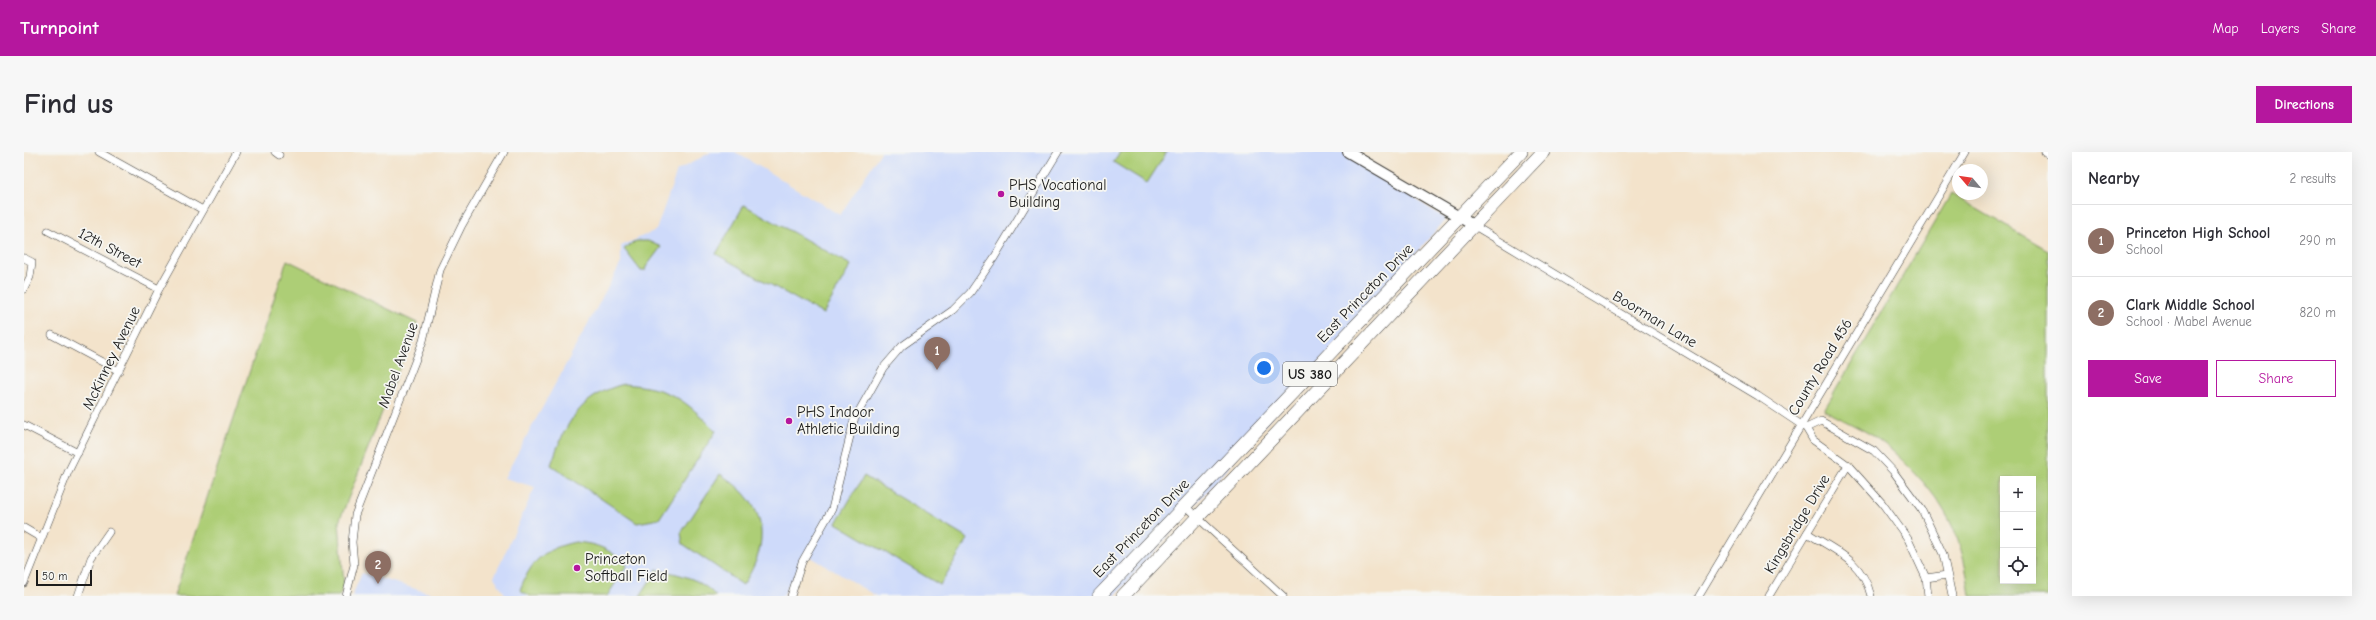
<!DOCTYPE html>
<html lang="en">
<head>
<meta charset="utf-8">
<style>
	body { margin:0; font-family:"Comic Neue",sans-serif; background:#f7f7f7; color:#2b2b33 }
	.controls { position:absolute; right:12px; bottom:12px; display:grid; overflow:hidden; border-radius:0px; box-shadow:0 4px 16px #0002 }
	.controls button { width:36px; height:36px; display:grid; place-items:center; padding:0; border:0; border-bottom:1px solid #e1e1e2; background:#fff; color:#2b2b33; font:20px sans-serif }
	.compass { position:absolute; left:1928px; top:12px; width:36px; height:36px; border-radius:50%; background:#fff; box-shadow:0 4px 16px #0002; rotate:299deg }
	.scale { position:absolute; left:12px; bottom:10px; width:56px; box-sizing:border-box; padding-left:4px; border:2px solid #1c1c1c; border-top:0; font-size:11px; line-height:14px; white-space:nowrap; color:#1c1c1c; -webkit-text-stroke:3px #f6f6f2; paint-order:stroke }
	.you { position:absolute; left:1240px; top:216px; width:14px; height:14px; margin:-10px; border:3px solid #fff; border-radius:50%; background:#1a73e8; box-shadow:0 0 0 6px #1a73e833 }
	.badge { display:grid; place-items:center; width:26px; height:26px; border-radius:50%; background:#b5179e; color:#fff; font-size:13px; font-weight:700 }
	.pin { position:absolute; translate:-50% -33px; filter:drop-shadow(0 1px 2px #0008) }
	.pin::after { content:''; position:absolute; top:21px; width:14px; height:12px; background:inherit; clip-path:polygon(0 0,100% 0,50% 100%) }
	.list { margin:0; padding:0; list-style:none }
	h2 { display:flex; justify-content:space-between; align-items:center; height:52px; margin:0; padding:0 16px; font-size:17px }
	h2 small { font-size:13px; font-weight:400; color:#7c7c81 }
	.list li { display:grid; grid-template-columns:26px 1fr auto; gap:12px; align-items:center; box-sizing:border-box; height:72px; padding:0 16px; border-top:1px solid #e1e1e2 }
	.list b { display:block; font-size:15px; white-space:nowrap }
	.list p { margin:0; font-size:13px; white-space:nowrap; color:#7c7c81 }
	.list em { font-size:13px; font-style:normal; color:#7c7c81 }
	.actions { display:flex; gap:8px; padding:12px 16px }
	.actions a { flex:1; padding:9px 0; border:1px solid #b5179e; border-radius:0px; text-align:center; font-size:14px; color:#b5179e }
	.actions .main { background:#b5179e; color:#fff }
	.icon { flex:none; width:22px; height:22px; fill:none; stroke:currentColor; stroke-width:2; stroke-linecap:round; stroke-linejoin:round }
	.map { position:relative; flex:none; width:2024px; height:444px; overflow:hidden; border-radius:0px }
	header { display:flex; align-items:center; gap:24px; box-sizing:border-box; height:56px; padding:0 20px; background:#b5179e; color:#fff }
	header strong { font-size:19px }
	nav { display:flex; gap:22px; margin-inline-start:auto; font-size:14px }
	.intro { display:flex; align-items:center; justify-content:space-between; box-sizing:border-box; height:96px; padding:0 24px }
	h1 { margin:0; font-size:28px }
	.button { padding:10px 18px; border-radius:0px; background:#b5179e; color:#fff; font-size:14px; font-weight:700 }
	main { display:flex; gap:24px; padding:0 24px }
	aside { flex:1; background:#fff; border-radius:0px; box-shadow:0 4px 16px #0002 }
	.map>svg:first-child { display:block }
</style>
</head>
<body>
<header>
<strong>Turnpoint</strong>
<nav><a>Map</a><a>Layers</a><a>Share</a></nav>
</header>
<div class="intro"><h1>Find us</h1><a class="button">Directions</a></div>
<main>
<div class="map">
<svg width="2024" height="444" viewBox="0 0 2024 444">
	<rect width="100%" height="100%" fill="#f6f6f2"/>
	<filter id="ink" filterUnits="userSpaceOnUse"><feTurbulence type="fractalNoise" baseFrequency=".025" numOctaves="2"/><feDisplacementMap in="SourceGraphic" scale="8" xChannelSelector="R" yChannelSelector="G"/><feConvolveMatrix kernelMatrix="1 2 1 2 8 2 1 2 1" color-interpolation-filters="sRGB"/></filter>
	<filter id="wash" filterUnits="userSpaceOnUse"><feTurbulence type="fractalNoise" baseFrequency=".012" numOctaves="4" result="noise"/><feDisplacementMap in="SourceGraphic" scale="16" xChannelSelector="R" yChannelSelector="G"/><feGaussianBlur stdDeviation="0.9" result="paint"/><feColorMatrix in="noise" values="0 0 0 0 0 0 0 0 0 0 0 0 0 0 0 0 0 1.4 0 .05"/><feComposite in="paint" operator="in"/></filter>
	<g filter="url(#wash)">
		<rect width="100%" height="100%" fill="#f3e3cb"/>
		<g fill="#cedafa">
			<polygon points="687,0 711,0 816,63 857,0 1320,0 1422,67 1091,444 852,444 782,402 759,444 482,444 470,425 511,335 480,326 597,111 597,94 632,78 653,19"/>
			<polygon points="338,421 412,443 413,444 328,444"/>
		</g>
		<g fill="#adce76" stroke="#647549" fill-rule="evenodd">
			<polygon points="1096,0 1143,0 1123,31 1089,10"/>
			<path d="M1927,42l97,56v346h-78c-7,-55 -20,-87 -59,-127 -11,-11 -23,-23 -36,-32 -17,-10 -34,-18 -51,-27zM1979,327h30v102h-30z"/>
			<polygon points="720,53 827,113 799,162 692,102"/>
			<polygon points="612,89 624,89 637,95 622,115 621,119 617,119 600,97"/>
			<polygon points="263,108 393,171 315,370 320,433 315,444 150,444"/>
			<path d="M600,232c47,4 60,15 92,47l-57,88 -22,4 -86,-58c14,-41 28,-69 73,-81z"/>
			<path d="M696,322c46,29 53,66 23,111l-60,-41 -2,-11z"/>
			<polygon points="840,324 944,387 916,433 812,371"/>
			<path d="M551,390c24,2 34,7 52,23l-20,31h-77l-10,-6c11,-30 24,-41 55,-48z"/>
			<path d="M633,418c22,4 43,8 59,26h-76z"/>
		</g>
	</g>
	<g filter="url(#ink)">
		<g fill="none" stroke-linecap="round" stroke-linejoin="round">
			<defs>
				<g id="street">
					<polyline points="75,0 179,58"/>
					<polyline points="251,0 255,3"/>
					<polyline points="2021,0 2024,2"/>
					<polyline points="1449,73 1734,244 1782,276 1789,288 1824,313 1858,351 1884,387 1902,426 1904,444"/>
					<polyline points="24,79 135,137"/>
					<polyline points="0,106 8,110 6,125 0,137"/>
					<polyline points="28,183 95,219"/>
					<polyline points="0,273 54,301"/>
					<polyline points="1782,276 1797,269 1850,299 1869,319 1898,358 1919,402 1928,444"/>
					<polyline points="1161,354 1259,444"/>
					<polyline points="0,376 17,386"/>
					<path d="M1783,381c29,18 55,27 64,63"/>
					<polyline points="1902,426 1923,423"/>
					<polyline points="0,431 44,320 135,137 212,0"/>
					<polyline points="54,444 67,406 85,380"/>
					<polyline points="322,444 330,413 328,390 331,363 399,189 416,118 438,73 480,0"/>
					<polyline points="767,444 778,410 808,357 830,268 859,216 878,194 929,158 946,141 970,106 1034,0"/>
					<polyline points="1675,444 1941,0"/>
					<polyline points="1745,444 1824,313"/>
				</g>
				<polyline id="secondary" points="1324,0 1449,73"/>
				<g id="highway">
					<polyline points="1075,444 1497,0"/>
					<polyline points="1099,444 1519,0"/>
				</g>
			</defs>
			<use href="#street" stroke="#3c3a36" stroke-width="8"/>
			<use href="#secondary" stroke="#3c3a36" stroke-width="12"/>
			<use href="#highway" stroke="#3c3a36" stroke-width="14"/>
			<use href="#street" stroke="#fff" stroke-width="7"/>
			<use href="#secondary" stroke="#fff" stroke-width="10"/>
			<use href="#highway" stroke="#fff" stroke-width="13"/>
		</g>
	</g>
	<g fill="#b5179e" stroke="#f6f6f2" stroke-width="1.5">
		<circle cx="977" cy="42" r="4"/>
		<circle cx="765" cy="269" r="4"/>
		<circle cx="553" cy="416" r="4"/>
	</g>
	<g text-anchor="middle" stroke-width="3.5" stroke-linejoin="round" paint-order="stroke">
		<rect fill="#f6f6f2" stroke="#5d5d5c" stroke-width="1" x="1259" y="210" width="54" height="24" rx="3"/>
		<g font-size="14" font-weight="bold" fill="#1c1c1c">
			<text x="1286" y="227">US 380</text>
		</g>
		<g font-size="15" fill="#1c1c1c" stroke="#f6f6f2" text-anchor="start">
			<text x="985" y="38">PHS Vocational<tspan x="985" dy="17">Building</tspan></text>
			<text x="773" y="265">PHS Indoor<tspan x="773" dy="17">Athletic Building</tspan></text>
			<text x="561" y="412">Princeton<tspan x="561" dy="17">Softball Field</tspan></text>
		</g>
		<g font-size="15" fill="#1c1c1c" stroke="#f6f6f2">
			<text transform="translate(86 96) rotate(28)" y="5">12th Street</text>
			<text transform="translate(1341 141) rotate(-46)" y="5">East Princeton Drive</text>
			<text transform="translate(1631 167) rotate(31)" y="5">Boorman Lane</text>
			<text transform="translate(87 206) rotate(-64)" y="5">McKinney Avenue</text>
			<text transform="translate(374 213) rotate(-70)" y="5">Mabel Avenue</text>
			<text transform="translate(1796 215) rotate(-59)" y="5">County Road 456</text>
			<text transform="translate(1773 372) rotate(-59)" y="5">Kingsbridge Drive</text>
			<text transform="translate(1117 376) rotate(-46)" y="5">East Princeton Drive</text>
		</g>
	</g>
</svg>
<div class="controls">
<button>+</button>
<button>−</button>
<button><svg class="icon" aria-label="locate" viewBox="0 0 24 24"><circle cx="12" cy="12" r="6"/><path d="M12 2v4M12 18v4M2 12h4M18 12h4"/></svg></button>
</div>
<svg class="compass" viewBox="-18 -18 36 36"><path d="M0-13l5 13h-10z" fill="#e53935"/><path d="M0 13l5-13h-10z" fill="#7c7c81"/></svg>
<div class="scale">50 m</div>
<div class="you"></div>
<div class="pin badge" style="left:913px;top:218px;background:#8d6e63">1</div>
<div class="pin badge" style="left:354px;top:432px;background:#8d6e63">2</div>
</div>
<aside>
<h2>Nearby<small>2 results</small></h2>
<ul class="list">
<li><span class="badge" style="background:#8d6e63">1</span><div><b>Princeton High School</b><p>School</p></div><em>290 m</em></li>
<li><span class="badge" style="background:#8d6e63">2</span><div><b>Clark Middle School</b><p>School · Mabel Avenue</p></div><em>820 m</em></li>
</ul>
<div class="actions"><a class="main">Save</a><a>Share</a></div>
</aside>
</main>
</body>
</html>
